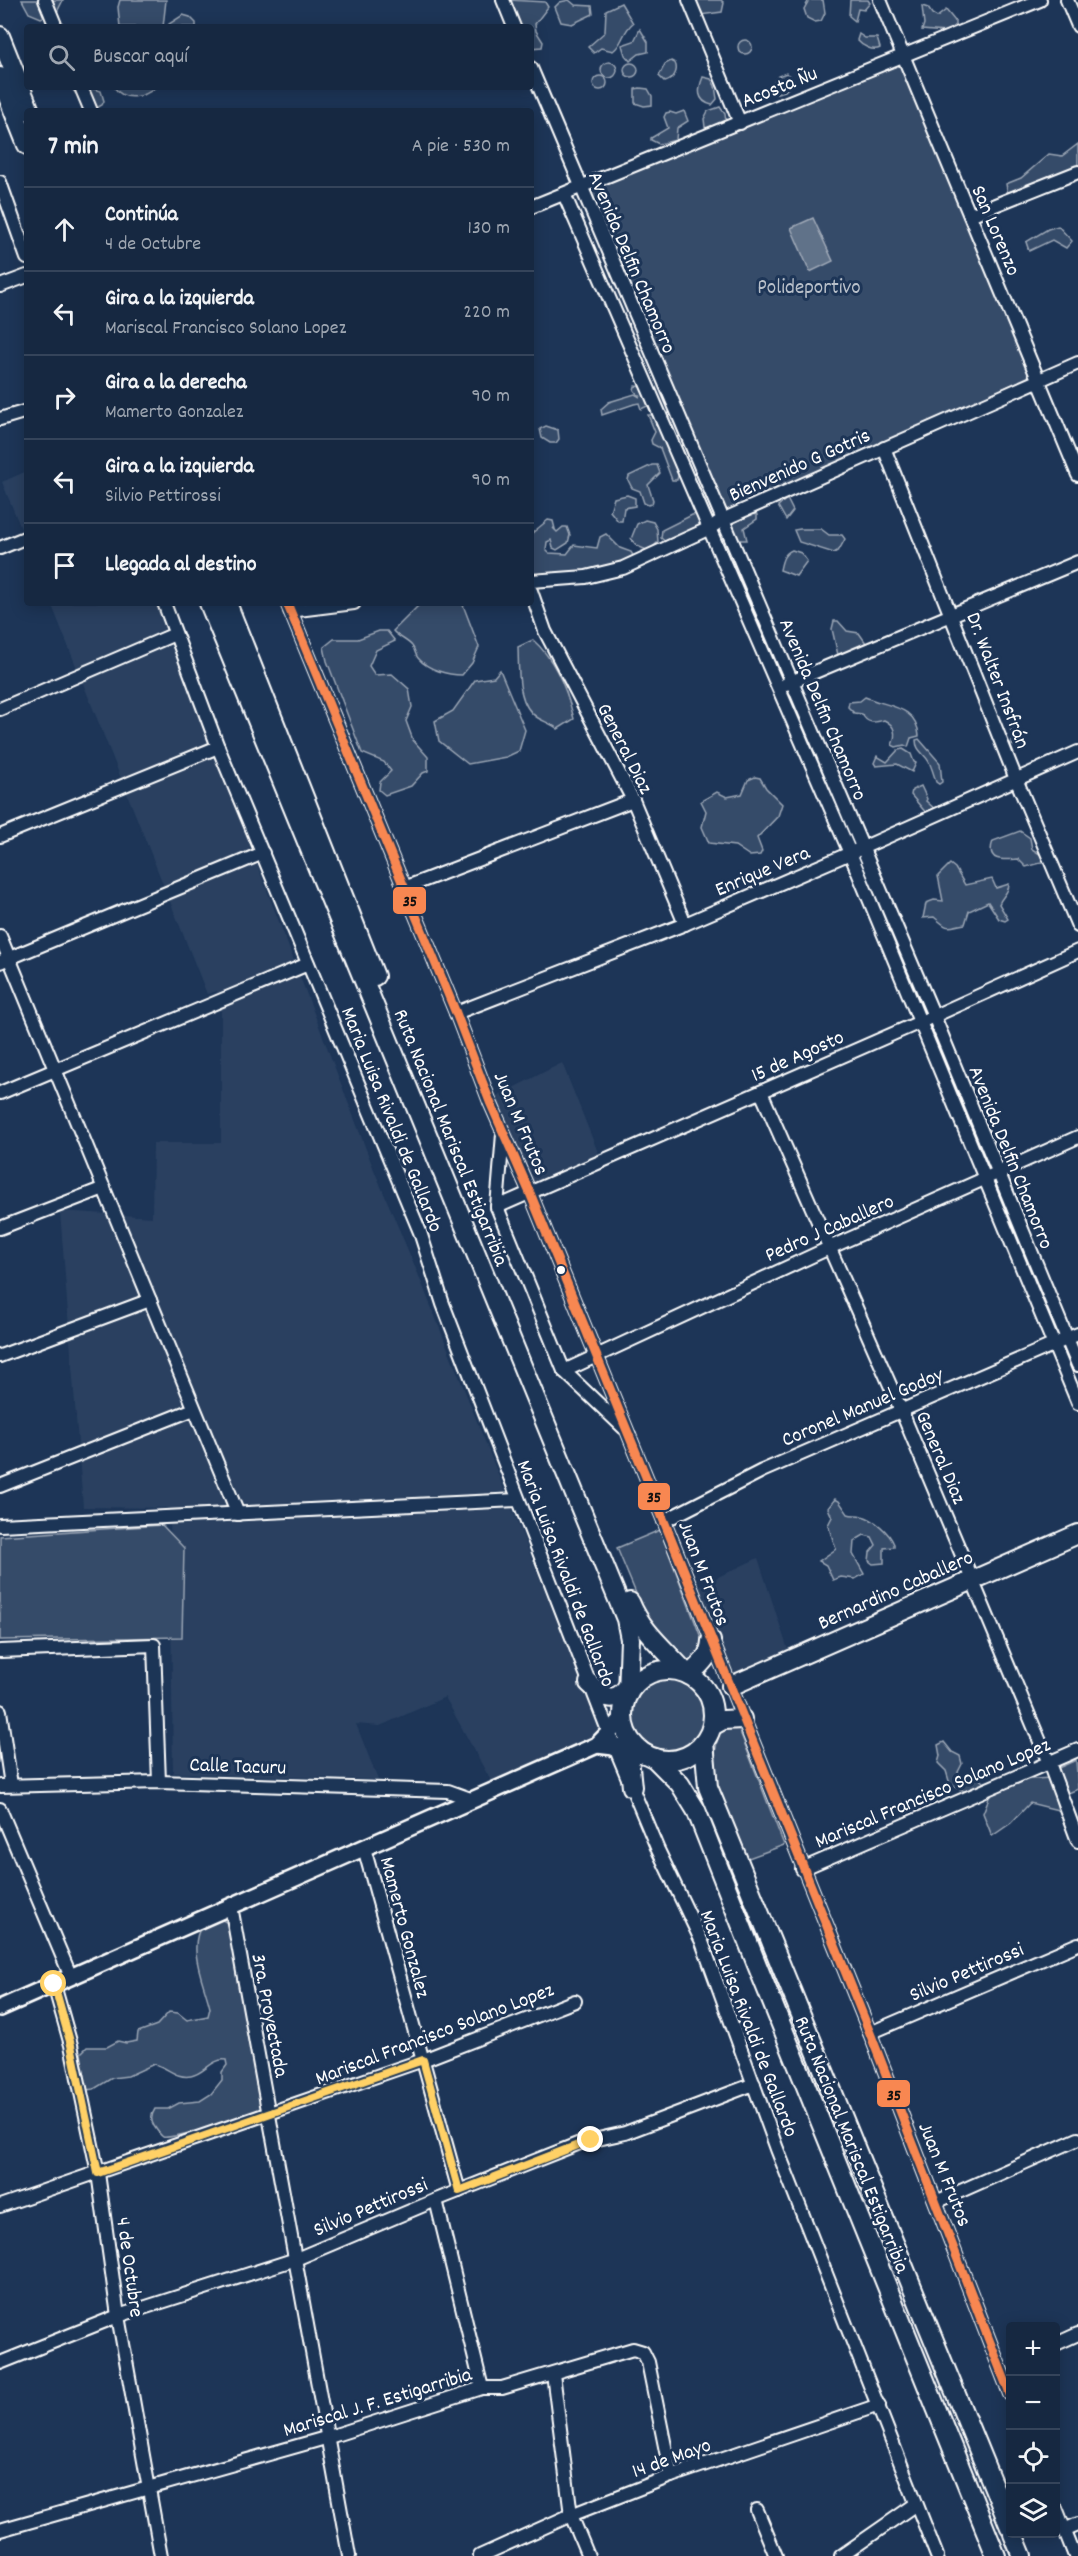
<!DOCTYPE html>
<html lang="es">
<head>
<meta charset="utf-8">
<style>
	body { margin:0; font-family:Dekko,sans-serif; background:#1f3048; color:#f1f3f6 }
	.controls { position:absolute; right:18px; bottom:18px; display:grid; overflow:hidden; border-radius:6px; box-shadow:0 3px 15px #0003 }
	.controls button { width:54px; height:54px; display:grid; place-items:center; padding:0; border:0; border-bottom:2px solid #35445a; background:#162841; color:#f1f3f6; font:30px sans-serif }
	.stop { position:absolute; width:18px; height:18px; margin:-14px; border:4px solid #ffd166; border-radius:50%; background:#fff }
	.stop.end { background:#ffd166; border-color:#fff; box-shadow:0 2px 6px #0008 }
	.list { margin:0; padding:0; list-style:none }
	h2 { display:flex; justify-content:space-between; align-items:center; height:78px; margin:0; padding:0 24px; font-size:26px }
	h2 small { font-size:20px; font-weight:400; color:#9ea6b1 }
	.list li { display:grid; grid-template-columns:39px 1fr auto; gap:18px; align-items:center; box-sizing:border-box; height:84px; padding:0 24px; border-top:2px solid #35445a }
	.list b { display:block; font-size:22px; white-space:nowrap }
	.list p { margin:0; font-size:20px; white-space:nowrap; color:#9ea6b1 }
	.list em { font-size:20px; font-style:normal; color:#9ea6b1 }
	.icon { flex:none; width:33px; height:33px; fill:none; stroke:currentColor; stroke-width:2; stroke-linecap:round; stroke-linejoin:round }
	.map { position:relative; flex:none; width:1078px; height:2556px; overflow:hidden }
	.search { position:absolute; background:#162841; box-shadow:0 3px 15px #0003; left:24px; top:24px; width:510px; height:66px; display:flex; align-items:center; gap:15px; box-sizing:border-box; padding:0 21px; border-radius:6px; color:#9ea6b1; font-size:22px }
	.panel { position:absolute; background:#162841; box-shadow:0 3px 15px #0003; left:24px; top:108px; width:510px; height:498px; border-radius:6px }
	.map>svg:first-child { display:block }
</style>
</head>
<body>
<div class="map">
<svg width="1078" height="2556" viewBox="0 0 1078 2556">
	<rect width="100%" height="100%" fill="#1d3557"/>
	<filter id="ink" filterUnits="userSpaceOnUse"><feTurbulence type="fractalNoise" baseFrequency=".0167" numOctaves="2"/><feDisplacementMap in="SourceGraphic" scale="12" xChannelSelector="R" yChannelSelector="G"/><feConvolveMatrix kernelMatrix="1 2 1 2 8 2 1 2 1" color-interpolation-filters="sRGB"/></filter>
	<g filter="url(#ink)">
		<g fill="#2a4161">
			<polygon points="27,471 27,543 2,482"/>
			<polygon points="51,603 157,603 374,1170 418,1274 600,1729 596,1737 491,1781 445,1697 380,1726 356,1724 378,1780 173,1773 170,1508 83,1507 60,1211 152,1217 153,1143 221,1143 221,1001 217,991 207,994"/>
			<polygon points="562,1063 599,1155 531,1185 495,1097"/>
			<polygon points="758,1558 788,1650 730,1675 695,1588"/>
		</g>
		<g fill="#364b69" stroke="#9aa5b4" stroke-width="1.5">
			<polygon points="22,0 63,0 57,12 41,18 29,13"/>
			<polygon points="120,0 166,0 163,27 120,27 118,7"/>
			<polygon points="510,0 545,2 548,7 535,24 536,31 543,42 542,47 531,48 531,27 518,27"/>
			<polygon points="569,0 575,5 592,6 593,14 572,24 561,22 555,7 560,2"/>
			<polygon points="696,0 721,0 724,3 722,12 700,15"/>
			<polygon points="809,0 823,0 825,13 821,21 815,22 807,18 804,9"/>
			<polygon points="850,0 868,0 870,3 864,10 858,9 855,21 849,16"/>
			<path d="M621,3l12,20c-11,9 -10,21 -20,28l-12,-3 -7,5 -6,-6 17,-15 1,-22z"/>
			<polygon points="922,6 928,8 932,14 937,17 946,10 955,21 955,27 946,32 922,30 924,24"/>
			<polygon points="183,15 190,17 196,23 196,27 168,27 169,24"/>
			<polygon points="640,29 648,42 648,52 639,54 630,61 625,55 622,45 634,41"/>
			<path d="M859,34l6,4h12l3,10c-7,4 -18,-2 -23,-8z"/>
			<circle cx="745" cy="47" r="7"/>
			<path d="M671,61l4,2c4,8 -2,17 -10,19l-6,-6 6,-12z"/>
			<polygon points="900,62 1034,374 722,520 686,445 677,445 666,417 667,412 674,416 580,188"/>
			<circle cx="609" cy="70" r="8"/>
			<circle cx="631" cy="70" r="7"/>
			<polygon points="786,73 790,76 791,85 785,91 773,94 771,86 778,76"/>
			<circle cx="600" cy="83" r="7"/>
			<path d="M703,77l8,2 4,7 2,13 -5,6c-16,-4 -14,-16 -9,-28z"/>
			<polygon points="71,87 88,87 101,91 104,101 102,105 95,109 83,104"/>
			<path d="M114,87h42c-12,11 -32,15 -42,0z"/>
			<polygon points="640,88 648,89 652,96 652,105 644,106 635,103 635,89"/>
			<polygon points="720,107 725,114 726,122 709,129 705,127 704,119 708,111"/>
			<polygon points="684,111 688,121 677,128 676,140 659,144 651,140 651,138 668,128 664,117 666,113 670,112 676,114"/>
			<polygon points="1078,144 1078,170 1008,195 1006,184 1021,178 1049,154 1062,156"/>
			<polygon points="1058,226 1072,241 1066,248 1052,240 1029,251 1026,242 1048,229"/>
			<polygon points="635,386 643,387 652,404 641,409 639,403 634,404 602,415 601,409 609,402 635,394 640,397 634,390"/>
			<polygon points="648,415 653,415 665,427 679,472 677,480 672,480 660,448 652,444 651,440 655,432"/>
			<polygon points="546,426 558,430 559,439 556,443 550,443 542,438 540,429"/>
			<polygon points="652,465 657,465 660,473 648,485 653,500 652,504 648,505 644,503 640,491 632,488 628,480 629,476"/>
			<polygon points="627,495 635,498 635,506 624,508 622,521 618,521 610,511 614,498"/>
			<polygon points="787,499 793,511 786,520 778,506"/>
			<polygon points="700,514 704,528 668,544 661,538 662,530 692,515"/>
			<polygon points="751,514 757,515 757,519 744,528 747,540 738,540 730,525"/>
			<polygon points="548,520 553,521 555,529 553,528 557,532 563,527 567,527 570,535 568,543 557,550 553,548 551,540 547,542 546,550 549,553 567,554 574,545 597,548 600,537 606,534 620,548 631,552 634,557 612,568 531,579 531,534"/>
			<polygon points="645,520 653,522 657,529 658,542 649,551 637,546 631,539 637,524"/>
			<polygon points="800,529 821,529 829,535 842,535 845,539 839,550 834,553 799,542 794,530"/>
			<polygon points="724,538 731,548 753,598 751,606 745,603 720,539"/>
			<path d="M792,550l9,3 6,8 -11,15 -16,-6c2,-9 3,-16 12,-20z"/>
			<path d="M421,603h39l3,2 16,42 -7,16 -10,12c-14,0 -34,-5 -44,-17 -3,-3 -3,-9 -6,-12 -5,-6 -14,-9 -19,-15z"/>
			<polygon points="834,621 838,621 847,631 859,633 866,643 842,657 838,655 832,629"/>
			<polygon points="379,631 387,631 395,641 376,650 369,666 375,675 392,674 409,689 412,707 406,721 413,740 428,757 428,771 423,773 411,786 385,795 379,790 380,782 391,771 384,762 362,753 327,661 324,647 334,639 358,639"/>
			<path d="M533,640c23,20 34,50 41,79l-16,10c-6,-5 -13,-7 -20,-11 -22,-13 -19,-49 -20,-71z"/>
			<polygon points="500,670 525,730 519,751 506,757 468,764 439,741 435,721 453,711 475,680 494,677"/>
			<path d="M865,697c22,10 52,8 54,39l-8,2 -3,9 -4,-2 -8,2 -4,-2c5,-11 3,-20 -8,-25 -10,3 -17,4 -22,-6l-8,-1 -6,-6 1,-5 11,-1z"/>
			<polygon points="1009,725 1021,736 1021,745 1017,747 1012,745 1013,737"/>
			<path d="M919,739l21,24 2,19 -3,2 -3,-2c-2,-7 -4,-14 -7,-20 -5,-9 -13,-11 -13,-22z"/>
			<polygon points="903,749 911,754 914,762 916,763 912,772 897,764 876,766 874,763 877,756 887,762 898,750"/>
			<polygon points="755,777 760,778 766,788 782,804 778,816 757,838 762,851 760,855 750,856 735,846 709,843 702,827 706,811 701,801 717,792 727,797 742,794 748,780"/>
			<polygon points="921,786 927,799 926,801 936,810 927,814 911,795 912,790"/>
			<path d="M1020,831l10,7 2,11 11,7 -2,7 -15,4 -8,-8c-13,1 -33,4 -25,-18z"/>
			<path d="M950,864l5,4 10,17 27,-6 4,9 13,-4c0,9 -7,12 -10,20l9,15 -3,2 -6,-2 -11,-17 -19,9 -4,13c-18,3 -15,7 -31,-7l-11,1 3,-15 8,-3 9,1 -5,-25z"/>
			<path d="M835,1499l4,2 9,13c5,2 9,0 14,2 12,3 27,16 32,28v3l-10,1v15l-11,1 -4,-3 1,-9 6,-7 -4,-8 -8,-2 -10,6 -1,13 11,20 -9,5 -14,-2 -8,3 -7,-15 -7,-4 17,-12 -8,-24 4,-8 -4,-9z"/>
			<polygon points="162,1525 184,1548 182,1637 0,1640 0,1536"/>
			<polygon points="660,1530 703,1643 699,1656 687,1663 648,1622 617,1548"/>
			<circle cx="669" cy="1714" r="38"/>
			<path d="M737,1724l47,121 -41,15c-14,-36 -42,-97 -20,-133z"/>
			<polygon points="944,1742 952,1752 960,1756 962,1764 958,1772 961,1780 966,1781 978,1778 983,1782 982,1786 966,1792 950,1784 946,1771 938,1763 940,1756 938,1745"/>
			<polygon points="1076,1760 1078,1789 1066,1794 1056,1769"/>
			<polygon points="1050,1778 1058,1810 1030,1803 1011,1823 992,1836 983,1813 992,1790 1019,1780"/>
			<path d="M219,1918l7,4 5,12 16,94 7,21 2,36 11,27c-14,4 -97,28 -104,25 -3,-2 -7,-8 -9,-11 -4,-6 -3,-11 1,-17h13l11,-6 21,-2 11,-7 11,-14v-8l5,-7 -1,-5c-14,-2 -22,14 -35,16 -15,3 -23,-9 -37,-12l-26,12 -16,2 -18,11 -8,1 -5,-37 6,-6h20l11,-6 8,2 11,-2 1,-9 19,-7 12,-13 9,1 9,7 21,-4 2,-8c-6,-26 -24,-61 -7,-84z"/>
		</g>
		<polygon fill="#617289" stroke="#a0aab8" stroke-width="1.5" points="813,218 833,261 810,272 791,228"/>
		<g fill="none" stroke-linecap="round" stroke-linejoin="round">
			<defs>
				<g id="minor">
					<polyline points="45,0 56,27"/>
					<polyline points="503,0 514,27"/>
					<polyline points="689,0 740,123"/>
					<polyline points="880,0 1078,475"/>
					<polyline points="1067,0 1078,26"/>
					<polyline points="531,68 934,1016 1078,1365"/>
					<polyline points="81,87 91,111"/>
					<polyline points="0,182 27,258"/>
					<polyline points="564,194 850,853 1078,1403"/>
					<polyline points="531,207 1040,0"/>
					<polyline points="970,215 1078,172"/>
					<polyline points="0,286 27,276"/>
					<polyline points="0,419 27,411"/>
					<polyline points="884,448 1016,779 1078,926"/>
					<polyline points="0,548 27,537"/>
					<polyline points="531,581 586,577 623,568 710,528 722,520 1078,363"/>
					<polyline points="531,591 545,631 633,800 685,924"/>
					<polyline points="164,603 218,747 420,1232 443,1304 609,1733 658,1850 702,1942 777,2149 937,2556"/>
					<polyline points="287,603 456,1013 490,1102 530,1193 664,1521 870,2033 1010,2394"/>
					<polyline points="290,611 354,603"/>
					<polyline points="786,684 1078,562"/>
					<polyline points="0,709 175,634"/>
					<polyline points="0,836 218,747"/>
					<polyline points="404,888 633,800"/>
					<polyline points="0,936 238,1514"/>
					<polyline points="0,962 263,853"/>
					<polyline points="456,1013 685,924 862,848 1078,752"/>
					<polyline points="761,1092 901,1410 1049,1763 1078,1841"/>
					<polyline points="0,1093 308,964"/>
					<polyline points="503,1134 497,1207 564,1371 624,1428"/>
					<polyline points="497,1207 934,1016 1078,951"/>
					<polyline points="0,1228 104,1188"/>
					<polyline points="0,1356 150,1300"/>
					<polyline points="564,1371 829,1248 1078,1137"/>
					<polyline points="0,1486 194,1409"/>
					<polyline points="664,1521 762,1471 1078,1334"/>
					<polyline points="0,1525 518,1500"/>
					<polyline points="0,1651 154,1645 159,1782"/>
					<polyline points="0,1711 11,1785"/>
					<polyline points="0,1786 159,1782 448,1791 473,1800"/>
					<polyline points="0,1809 71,1977"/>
					<polyline points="364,1848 459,2191"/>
					<polyline points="802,1869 1078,1750"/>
					<polyline points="231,1906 349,2556"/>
					<polyline points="54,1985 71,2045 98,2173 118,2316 161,2556"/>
					<polyline points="870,2033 1078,1944"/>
					<polyline points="436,2200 482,2388"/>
					<polyline points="936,2202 1078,2139"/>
					<polyline points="0,2206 423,2060 575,2001"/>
					<polyline points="1056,2344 1078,2334"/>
					<polyline points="0,2363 118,2316 296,2259 436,2200 580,2143 625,2133 754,2084"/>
					<polyline points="553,2374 571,2515 588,2556"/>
					<polyline points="1056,2508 1075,2556"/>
					<polyline points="757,2510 776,2556"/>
					<polyline points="0,2530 329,2437 482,2388 502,2388 633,2349 643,2352 648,2362 671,2476"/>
					<polyline points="1064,2530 1078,2524"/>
					<polyline points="480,2556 571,2515 671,2476 879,2405"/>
					<polyline points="841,2556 916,2504"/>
				</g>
				<g id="major">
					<polyline points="597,1745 614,1747 634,1744"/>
					<polyline points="0,2008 597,1745 623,1718"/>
				</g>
				<g id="highway">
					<polyline points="0,36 30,111"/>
					<polyline points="0,77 27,145"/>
					<polyline points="209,603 626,1619 630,1639 628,1694"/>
					<polyline points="227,603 375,976"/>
					<path d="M630,1602c12,30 35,47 56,71"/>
					<circle cx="668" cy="1715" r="45"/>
					<path d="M689,1675c12,-11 21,-18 22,-34"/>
					<path d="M589,1683c15,14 24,23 39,3"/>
					<polyline points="731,1686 1078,1534"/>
					<polyline points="712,1726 723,1720 742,1719"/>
					<polyline points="704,1742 708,1787 720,1816 1010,2527"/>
					<polyline points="654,1758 680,1784 696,1810 757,1965 996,2556"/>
					<polyline points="632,1787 629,1758 638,1752 645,1754"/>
					<polyline points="1013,2534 1022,2556"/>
				</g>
			</defs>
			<use href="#minor" stroke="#fff" stroke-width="16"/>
			<use href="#major" stroke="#fff" stroke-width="20"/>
			<use href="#highway" stroke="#fff" stroke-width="22"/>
			<use href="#minor" stroke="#1d3557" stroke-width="12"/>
			<use href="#major" stroke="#1d3557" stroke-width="15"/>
			<use href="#highway" stroke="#1d3557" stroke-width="18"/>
			<defs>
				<polyline id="bus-1" points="287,603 456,1013 490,1102 530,1193 664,1521 870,2033 1010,2394"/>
			</defs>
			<use href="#bus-1" stroke="#1d3557" stroke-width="14"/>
			<use href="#bus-1" stroke="#f88751" stroke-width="9"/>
		</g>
	</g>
	<g fill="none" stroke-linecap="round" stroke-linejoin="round" filter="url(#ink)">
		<polyline stroke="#ffd166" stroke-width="8" points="54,1984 71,2045 98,2173 423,2060 459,2191 591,2140"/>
	</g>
	<circle fill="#fff" stroke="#1d3557" stroke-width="2" cx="561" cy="1270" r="5"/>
	<g text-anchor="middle" stroke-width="6" stroke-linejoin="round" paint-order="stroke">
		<g font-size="21" fill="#fff" stroke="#1d3557">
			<text transform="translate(779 86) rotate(-22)" y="7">Acosta Ñu</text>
			<text transform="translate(997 230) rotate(67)" y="7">San Lorenzo</text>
			<text transform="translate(633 262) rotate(67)" y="7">Avenida Delfin Chamorro</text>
			<text transform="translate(799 464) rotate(-24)" y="7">Bienvenido G Gotris</text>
			<text transform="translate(999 680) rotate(69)" y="7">Dr. Walter Insfrán</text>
			<text transform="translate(824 709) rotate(67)" y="7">Avenida Delfin Chamorro</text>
			<text transform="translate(626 748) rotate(63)" y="7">General Diaz</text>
			<text transform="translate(762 870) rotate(-23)" y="7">Enrique Vera</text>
			<text transform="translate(797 1055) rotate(-24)" y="7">15 de Agosto</text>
			<text transform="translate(393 1119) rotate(68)" y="7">Maria Luisa Rivaldi de Gallardo</text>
			<text transform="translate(522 1123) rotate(67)" y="7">Juan M Frutos</text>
			<text transform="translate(452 1137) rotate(68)" y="7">Ruta Nacional Mariscal Estigarribia</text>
			<text transform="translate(1012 1157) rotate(68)" y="7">Avenida Delfin Chamorro</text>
			<text transform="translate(829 1227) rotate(-24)" y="7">Pedro J Caballero</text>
			<text transform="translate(862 1406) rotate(-23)" y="7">Coronel Manuel Godoy</text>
			<text transform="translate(942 1457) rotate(67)" y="7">General Diaz</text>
			<text transform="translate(567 1573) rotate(69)" y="7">Maria Luisa Rivaldi de Gallardo</text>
			<text transform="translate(705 1573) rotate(69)" y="7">Juan M Frutos</text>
			<text transform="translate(895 1589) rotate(-24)" y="7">Bernardino Caballero</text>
			<text transform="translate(238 1765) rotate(2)" y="7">Calle Tacuru</text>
			<text transform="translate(932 1792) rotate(-23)" y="7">Mariscal Francisco Solano Lopez</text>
			<text transform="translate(406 1927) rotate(75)" y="7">Mamerto Gonzalez</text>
			<text transform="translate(966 1971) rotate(-23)" y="7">Silvio Pettirossi</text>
			<text transform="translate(271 2015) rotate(79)" y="7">3ra. Proyectada</text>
			<text transform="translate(750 2023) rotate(69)" y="7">Maria Luisa Rivaldi de Gallardo</text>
			<text transform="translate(434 2033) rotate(-21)" y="7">Mariscal Francisco Solano Lopez</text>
			<text transform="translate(853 2144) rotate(68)" y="7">Ruta Nacional Mariscal Estigarribia</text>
			<text transform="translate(946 2174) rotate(68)" y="7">Juan M Frutos</text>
			<text transform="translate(370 2206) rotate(-23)" y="7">Silvio Pettirossi</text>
			<text transform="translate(131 2267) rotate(82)" y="7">4 de Octubre</text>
			<text transform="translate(377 2401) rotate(-17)" y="7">Mariscal J. F. Estigarribia</text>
			<text transform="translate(671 2457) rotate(-20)" y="7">14 de Mayo</text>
		</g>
		<g font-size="21" fill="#b9c0ca" stroke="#1d3557">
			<text x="809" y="293">Polideportivo</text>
		</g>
	</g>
	<g stroke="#1d3557" stroke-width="2">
		<rect x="392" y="886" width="35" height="29" rx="6" fill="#f88751"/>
		<rect x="637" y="1482" width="34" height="29" rx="6" fill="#f88751"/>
		<rect x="876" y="2079" width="35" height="29" rx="6" fill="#f88751"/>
	</g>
	<g font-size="16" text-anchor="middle" font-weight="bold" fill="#111">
		<text x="410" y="906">35</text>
		<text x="654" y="1502">35</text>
		<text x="894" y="2100">35</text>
	</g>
</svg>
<div class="controls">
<button>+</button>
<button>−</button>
<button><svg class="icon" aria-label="locate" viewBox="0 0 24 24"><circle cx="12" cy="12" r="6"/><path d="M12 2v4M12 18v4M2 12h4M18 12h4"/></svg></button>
<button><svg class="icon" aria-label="layers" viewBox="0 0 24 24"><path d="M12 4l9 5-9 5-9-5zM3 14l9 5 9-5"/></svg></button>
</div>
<div class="stop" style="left:54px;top:1984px"></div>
<div class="stop end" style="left:591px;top:2140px"></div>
<div class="search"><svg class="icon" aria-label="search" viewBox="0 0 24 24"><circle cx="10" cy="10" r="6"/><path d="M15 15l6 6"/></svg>Buscar aquí</div>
<section class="panel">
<h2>7 min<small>A pie · 530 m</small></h2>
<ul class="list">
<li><svg class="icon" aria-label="ahead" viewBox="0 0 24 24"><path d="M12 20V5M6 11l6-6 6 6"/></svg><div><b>Continúa</b><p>4 de Octubre</p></div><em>130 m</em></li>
<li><svg class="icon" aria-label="left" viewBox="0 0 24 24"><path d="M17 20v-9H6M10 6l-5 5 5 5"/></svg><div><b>Gira a la izquierda</b><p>Mariscal Francisco Solano Lopez</p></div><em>220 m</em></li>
<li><svg class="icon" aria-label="right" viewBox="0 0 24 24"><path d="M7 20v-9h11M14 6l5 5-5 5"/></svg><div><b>Gira a la derecha</b><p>Mamerto Gonzalez</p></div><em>90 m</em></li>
<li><svg class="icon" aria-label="left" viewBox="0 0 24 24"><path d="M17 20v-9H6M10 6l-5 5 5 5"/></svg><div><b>Gira a la izquierda</b><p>Silvio Pettirossi</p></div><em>90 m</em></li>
<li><svg class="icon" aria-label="arrive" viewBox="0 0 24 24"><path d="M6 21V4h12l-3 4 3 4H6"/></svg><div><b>Llegada al destino</b></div></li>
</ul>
</section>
</div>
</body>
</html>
